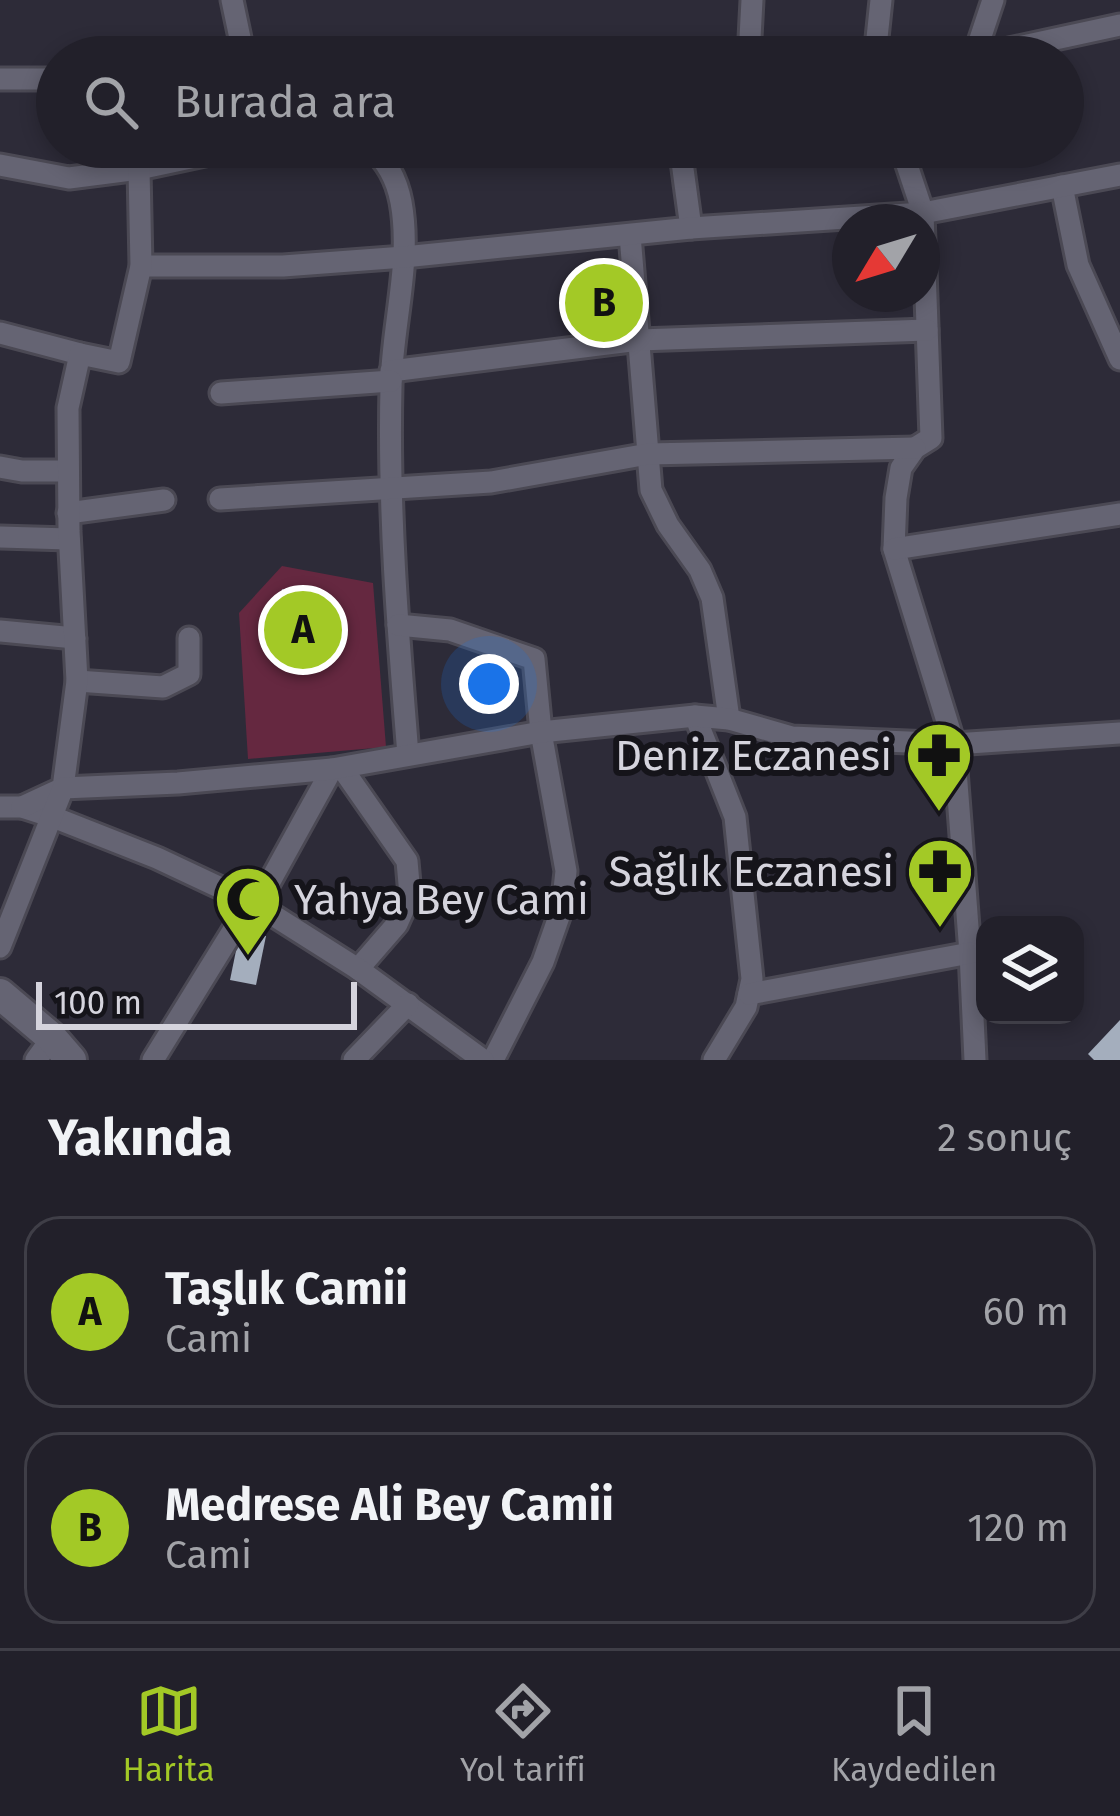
<!DOCTYPE html>
<html lang="tr">
<head>
<meta charset="utf-8">
<style>
	body { margin:0; font-family:"Fira Sans",sans-serif; background:#2a2832; color:#f1f3f6 }
	.controls { position:absolute; right:36px; bottom:36px; display:grid; overflow:hidden; border-radius:24px; box-shadow:0 6px 18px #0003 }
	.controls button { width:108px; height:108px; display:grid; place-items:center; padding:0; border:0; border-bottom:3px solid #3f3e47; background:#22202a; color:#f1f3f6; font:60px sans-serif }
	.compass { position:absolute; left:832px; top:204px; width:108px; height:108px; border-radius:50%; background:#22202a; box-shadow:0 6px 18px #0003; rotate:232deg }
	.scale { position:absolute; left:36px; bottom:30px; width:321px; box-sizing:border-box; padding-left:12px; border:6px solid #d5d4dd; border-top:0; font-size:33px; line-height:42px; white-space:nowrap; color:#d5d4dd; -webkit-text-stroke:9px #15141a; paint-order:stroke }
	.you { position:absolute; left:489px; top:684px; width:42px; height:42px; margin:-30px; border:9px solid #fff; border-radius:50%; background:#1a73e8; box-shadow:0 0 0 18px #1a73e833 }
	.badge { display:grid; place-items:center; width:78px; height:78px; border-radius:50%; background:#a3c926; color:#111; font-size:39px; font-weight:700 }
	.pin { position:absolute; translate:-50% -50%; border:6px solid #fff; box-shadow:0 3px 12px #0006 }
	.list { margin:0; padding:0; list-style:none }
	h2 { display:flex; justify-content:space-between; align-items:center; height:156px; margin:0; padding:0 48px; font-size:51px }
	h2 small { font-size:39px; font-weight:400; color:#a2a3a8 }
	.list li { display:grid; grid-template-columns:78px 1fr auto; gap:36px; align-items:center; box-sizing:border-box; height:192px; margin:0 24px 24px; padding:0 24px; border:3px solid #3f3e47; border-radius:36px }
	.list b { display:block; font-size:45px; white-space:nowrap }
	.list p { margin:0; font-size:39px; white-space:nowrap; color:#a2a3a8 }
	.list em { font-size:39px; font-style:normal; color:#a2a3a8 }
	.icon { flex:none; width:66px; height:66px; fill:none; stroke:currentColor; stroke-width:2; stroke-linecap:round; stroke-linejoin:round }
	.map { position:relative; flex:none; width:1120px; height:1060px; overflow:hidden }
	.search { position:absolute; background:#22202a; box-shadow:0 6px 18px #0003; left:36px; right:36px; top:36px; height:132px; display:flex; align-items:center; gap:30px; box-sizing:border-box; padding:0 42px; border-radius:66px; color:#a2a3a8; font-size:45px }
	.sheet { height:588px; background:#22202a }
	nav { display:flex; justify-content:space-around; align-items:center; box-sizing:border-box; height:168px; border-top:3px solid #3f3e47; background:#22202a; font-size:33px; color:#a2a3a8 }
	nav a { display:grid; justify-items:center; gap:6px }
	nav .on { color:#a3c926 }
	.map>svg:first-child { display:block }
</style>
</head>
<body>
<div class="map">
<svg width="1120" height="1060" viewBox="0 0 1120 1060">
	<rect width="100%" height="100%" fill="#2d2b38"/>
	<polygon fill="#652840" points="282,566 373,583 386,747 248,759 239,613"/>
	<g fill="#a4aebd">
		<polygon points="590,282 623,285 619,324 586,320"/>
		<polygon points="282,589 335,599 324,670 271,661"/>
		<polygon points="240,931 266,936 256,985 230,980"/>
		<polygon points="1120,1020 1120,1060 1094,1060 1088,1054"/>
	</g>
	<g fill="none" stroke-linecap="round" stroke-linejoin="round">
		<defs>
			<g id="street">
				<polyline points="232,0 244,57"/>
				<polyline points="749,57 752,0"/>
				<polyline points="875,57 881,0"/>
				<polyline points="972,57 1120,25"/>
				<polyline points="974,57 993,0"/>
				<polyline points="0,79 57,79"/>
				<path d="M370,147c17,14 27,34 31,55 11,60 -9,124 -10,184 -3,124 7,246 17,369"/>
				<polyline points="680,147 691,228"/>
				<polyline points="901,147 923,213 931,438 915,448 901,468 896,498 894,549 954,744 970,953 975,1060"/>
				<polyline points="0,165 69,178 139,169 242,147"/>
				<polyline points="1062,186 1078,265 1120,359"/>
				<polyline points="630,235 651,490 668,525 700,570 712,598 729,719"/>
				<polyline points="141,266 283,266 404,257 691,228 923,213 1120,175"/>
				<polyline points="0,333 80,354"/>
				<polyline points="391,371 639,340 927,330"/>
				<polyline points="221,393 391,381"/>
				<polyline points="0,467 22,471 68,471"/>
				<polyline points="220,499 491,482 648,454 915,448"/>
				<polyline points="68,513 164,500"/>
				<polyline points="0,537 69,539"/>
				<polyline points="894,549 1120,514"/>
				<polyline points="398,625 450,630 534,659 541,732 566,871 562,908 543,962 493,1060"/>
				<polyline points="0,631 75,638"/>
				<polyline points="77,681 163,687 189,674 189,638"/>
				<polyline points="695,716 735,817 752,979 746,1007 714,1060"/>
				<polyline points="342,768 407,861 410,895 397,924 358,969"/>
				<polyline points="0,807 22,807 53,817 157,858 257,905 358,969 483,1060"/>
				<polyline points="22,807 63,788 77,681 69,531 68,408 80,354 119,362 141,266 139,169"/>
				<polyline points="257,905 332,769"/>
				<polyline points="0,947 63,788 178,783 332,769 541,732 695,716 729,719 792,737 954,744 1120,733"/>
				<polyline points="749,994 970,953"/>
				<polyline points="36,1060 52,1038"/>
				<polyline points="153,1060 250,903"/>
				<polyline points="354,1060 408,1004"/>
			</g>
			<polyline id="secondary" points="0,994 52,1038 71,1060"/>
		</defs>
		<use href="#street" stroke="#4b4954" stroke-width="27"/>
		<use href="#secondary" stroke="#4b4954" stroke-width="36"/>
		<use href="#street" stroke="#656473" stroke-width="21"/>
		<use href="#secondary" stroke="#656473" stroke-width="30"/>
	</g>
	<defs>
		<symbol id="pharmacy-pin" viewBox="-11 -11 22 30"><path d="M0 17L-7.5 6A9.5 9.5 0 1 1 7.5 6Z" fill="#a3c926" stroke="#15141a"/><path d="M-2-6h4v4h4v4h-4v4h-4v-4h-4v-4h4Z" fill="#111"/></symbol>
		<symbol id="mosque-pin" viewBox="-11 -11 22 30"><path d="M0 17L-7.5 6A9.5 9.5 0 1 1 7.5 6Z" fill="#a3c926" stroke="#15141a"/><path d="M3.5-4.9A6 6 0 1 0 3.5 4.9A5 5 0 1 1 3.5-4.9Z" fill="#111"/></symbol>
	</defs>
	<g fill-rule="evenodd">
		<use href="#pharmacy-pin" x="901" y="717" width="76" height="104"/>
		<use href="#pharmacy-pin" x="902" y="833" width="76" height="104"/>
		<use href="#mosque-pin" x="210" y="861" width="76" height="104"/>
	</g>
	<g text-anchor="middle" stroke-width="12" stroke-linejoin="round" paint-order="stroke">
		<g font-size="42" fill="#d5d4dd" stroke="#15141a" text-anchor="end">
			<text x="892" y="770">Deniz Eczanesi</text>
			<text x="894" y="886">Sağlık Eczanesi</text>
			<text x="294" y="914" text-anchor="start">Yahya Bey Cami</text>
		</g>
	</g>
</svg>
<div class="controls">
<button><svg class="icon" aria-label="layers" viewBox="0 0 24 24"><path d="M12 4l9 5-9 5-9-5zM3 14l9 5 9-5"/></svg></button>
</div>
<svg class="compass" viewBox="-18 -18 36 36"><path d="M0-13l5 13h-10z" fill="#e53935"/><path d="M0 13l5-13h-10z" fill="#a2a3a8"/></svg>
<div class="scale">100 m</div>
<div class="you"></div>
<div class="pin badge" style="left:303px;top:630px">A</div>
<div class="pin badge" style="left:604px;top:303px">B</div>
<div class="search"><svg class="icon" aria-label="search" viewBox="0 0 24 24"><circle cx="10" cy="10" r="6"/><path d="M15 15l6 6"/></svg>Burada ara</div>
</div>
<section class="sheet">
<h2>Yakında<small>2 sonuç</small></h2>
<ul class="list">
<li><span class="badge">A</span><div><b>Taşlık Camii</b><p>Cami</p></div><em>60 m</em></li>
<li><span class="badge">B</span><div><b>Medrese Ali Bey Camii</b><p>Cami</p></div><em>120 m</em></li>
</ul>
</section>
<nav>
<a class="on"><svg class="icon" aria-label="map" viewBox="0 0 24 24"><path d="M3 6l6-2 6 2 6-2v14l-6 2-6-2-6 2zM9 4v14M15 6v14"/></svg>Harita</a>
<a><svg class="icon" aria-label="directions" viewBox="0 0 24 24"><path d="M12 3l9 9-9 9-9-9zM9 14v-3h6M13 9l2 2-2 2"/></svg>Yol tarifi</a>
<a><svg class="icon" aria-label="saved" viewBox="0 0 24 24"><path d="M7 4h10v16l-5-4-5 4z"/></svg>Kaydedilen</a>
</nav>
</body>
</html>
